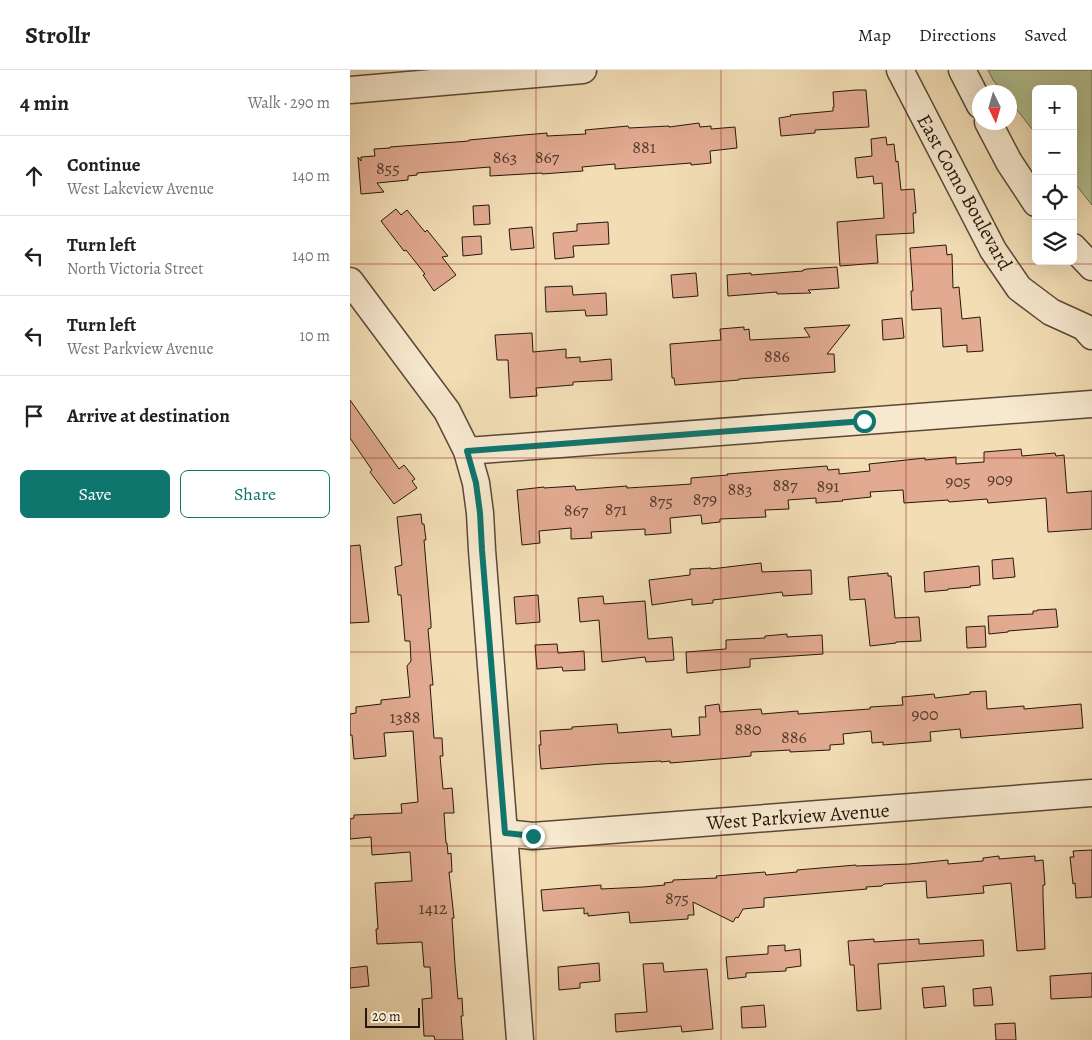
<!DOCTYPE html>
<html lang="en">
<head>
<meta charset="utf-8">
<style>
	body { margin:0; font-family:Alegreya,serif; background:#f2f2f2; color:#202124 }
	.controls { position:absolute; right:15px; top:15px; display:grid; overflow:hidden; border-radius:8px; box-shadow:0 5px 20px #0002 }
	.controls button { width:45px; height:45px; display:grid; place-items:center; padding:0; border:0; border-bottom:1px solid #e0e0e0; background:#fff; color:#202124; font:25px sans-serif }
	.compass { position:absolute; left:622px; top:15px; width:45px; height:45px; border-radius:50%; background:#fff; box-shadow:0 5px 20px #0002; rotate:175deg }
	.scale { position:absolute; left:15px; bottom:12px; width:55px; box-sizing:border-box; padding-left:5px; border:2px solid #27170c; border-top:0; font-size:14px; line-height:18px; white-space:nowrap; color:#27170c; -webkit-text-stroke:4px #f7e9cf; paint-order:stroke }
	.stop { position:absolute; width:15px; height:15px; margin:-11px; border:4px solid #0f766e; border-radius:50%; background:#fff }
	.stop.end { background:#0f766e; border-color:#fff; box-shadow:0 1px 5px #0008 }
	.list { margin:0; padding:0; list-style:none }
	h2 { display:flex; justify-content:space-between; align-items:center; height:65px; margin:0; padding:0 20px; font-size:21px }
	h2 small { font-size:16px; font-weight:400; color:#757577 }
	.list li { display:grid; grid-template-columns:32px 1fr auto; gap:15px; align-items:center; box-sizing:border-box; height:80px; padding:0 20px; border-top:1px solid #e0e0e0 }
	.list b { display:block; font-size:19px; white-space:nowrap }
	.list p { margin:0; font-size:16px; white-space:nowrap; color:#757577 }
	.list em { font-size:16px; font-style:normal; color:#757577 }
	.actions { display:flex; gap:10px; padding:15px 20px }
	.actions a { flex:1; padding:11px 0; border:1px solid #0f766e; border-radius:8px; text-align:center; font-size:18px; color:#0f766e }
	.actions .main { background:#0f766e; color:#fff }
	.icon { flex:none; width:28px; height:28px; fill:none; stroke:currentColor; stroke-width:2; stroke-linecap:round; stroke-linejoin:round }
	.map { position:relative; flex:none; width:742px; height:970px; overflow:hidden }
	header { display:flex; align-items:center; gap:30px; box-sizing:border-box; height:70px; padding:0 25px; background:#fff; border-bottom:1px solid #e0e0e0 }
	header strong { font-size:24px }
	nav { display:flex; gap:28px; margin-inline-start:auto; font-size:18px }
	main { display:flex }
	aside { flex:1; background:#fff }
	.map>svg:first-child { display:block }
</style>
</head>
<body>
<header>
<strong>Strollr</strong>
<nav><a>Map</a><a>Directions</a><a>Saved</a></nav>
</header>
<main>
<aside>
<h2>4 min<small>Walk · 290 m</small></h2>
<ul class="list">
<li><svg class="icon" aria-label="ahead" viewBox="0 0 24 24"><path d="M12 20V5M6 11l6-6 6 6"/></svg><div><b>Continue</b><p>West Lakeview Avenue</p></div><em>140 m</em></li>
<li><svg class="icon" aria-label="left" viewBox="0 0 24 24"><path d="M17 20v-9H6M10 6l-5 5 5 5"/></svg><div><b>Turn left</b><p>North Victoria Street</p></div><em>140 m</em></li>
<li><svg class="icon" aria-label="left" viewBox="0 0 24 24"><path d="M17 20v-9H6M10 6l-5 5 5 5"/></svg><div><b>Turn left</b><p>West Parkview Avenue</p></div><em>10 m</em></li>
<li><svg class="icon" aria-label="arrive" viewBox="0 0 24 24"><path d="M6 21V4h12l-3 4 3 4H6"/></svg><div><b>Arrive at destination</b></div></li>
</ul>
<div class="actions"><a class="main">Save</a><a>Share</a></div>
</aside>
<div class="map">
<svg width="742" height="970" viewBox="0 0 742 970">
	<rect width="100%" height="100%" fill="#f2ddb5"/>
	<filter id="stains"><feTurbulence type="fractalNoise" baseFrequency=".004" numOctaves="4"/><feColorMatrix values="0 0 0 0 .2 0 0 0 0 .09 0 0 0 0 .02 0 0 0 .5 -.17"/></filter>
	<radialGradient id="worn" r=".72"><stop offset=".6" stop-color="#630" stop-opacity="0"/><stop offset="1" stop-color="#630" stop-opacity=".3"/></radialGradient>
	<polygon fill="#b5c292" stroke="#6e6c4f" points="638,0 742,0 742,135 723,111 723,19 686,19 686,64 660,31 660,22 653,22 643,10"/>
	<g fill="#e1aa91" stroke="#27170c">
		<polygon points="506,20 516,20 519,57 465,60 465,63 431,66 429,48 441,46 440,45 483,41 483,37 484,37 483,22"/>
		<polygon points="349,53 350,57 361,56 361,59 385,57 387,78 360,81 361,93 341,95 341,93 265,99 265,94 232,97 233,101 192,104 192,103 140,106 140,97 67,103 67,105 58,106 58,110 27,113 34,122 11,124 8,87 11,91 11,87 25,86 24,79 40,78 40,77 119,71 119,70 162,66 197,63 197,66 236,64 235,60 278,56 279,58 319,56 319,57"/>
		<polygon points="536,67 537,75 544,74 546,92 548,91 551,120 564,119 566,143 563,143 564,163 526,165 528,193 490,196 487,152 534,148 532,113 524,114 523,106 507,108 505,88 522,86 521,69"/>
		<polygon points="139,135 140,154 124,155 123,136"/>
		<polygon points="46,139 51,145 57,140 75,162 77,160 98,186 92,187 106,205 84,221 73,205 75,204 56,180 54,181 31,151"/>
		<polygon points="258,152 259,174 223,176 224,187 205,189 203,163 227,161 227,154"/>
		<polygon points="182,157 184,178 161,180 159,159"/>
		<polygon points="131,166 132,184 113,186 112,167"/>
		<polygon points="596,175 597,185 602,184 603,218 609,217 612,249 630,247 633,281 617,282 617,275 593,277 591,238 562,240 561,221 563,221 560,178"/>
		<polygon points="487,197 489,218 458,220 461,223 427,224 427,222 378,226 377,205 401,203 401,205 453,201 453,200 457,199"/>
		<polygon points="346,203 348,226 323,228 321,205"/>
		<polygon points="222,216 223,225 256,223 257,245 236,246 235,240 196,242 195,217"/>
		<polygon points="552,248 554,268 533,270 532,250"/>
		<polygon points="500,255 477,284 484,284 485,302 389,309 389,310 325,315 324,308 322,308 320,274 371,270 370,259 394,257 394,260 399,259 400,270 460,267 454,258"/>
		<polygon points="182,263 183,282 216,279 216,288 230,287 230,292 261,289 262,310 223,312 223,315 186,318 187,326 160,328 158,290 147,290 145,265"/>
		<polygon points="0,330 49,399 54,395 65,409 62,411 67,418 44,434 20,402 22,400 0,368"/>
		<polygon points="671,379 672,386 705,383 706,386 714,385 717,423 742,421 742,459 698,462 696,428 638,433 637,429 599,432 598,430 554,433 553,420 520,422 521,427 492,430 493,431 466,433 466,428 438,430 439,439 415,440 416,447 370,449 370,452 352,454 351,445 320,448 321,463 295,465 295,459 241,462 242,468 221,469 221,458 189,461 190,473 172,475 167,420 194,417 194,418 225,416 226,420 277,416 277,418 327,415 341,414 341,408 378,405 377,404 477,396 478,400 489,399 489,404 520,401 519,394 575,388 575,390 606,387 606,394 634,392 634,382"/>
		<polygon points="71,444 72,454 74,454 76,470 74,470 81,553 81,558 78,559 83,615 80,615 84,668 92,668 93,686 90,686 93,719 102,718 104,743 94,743 96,773 97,773 98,784 101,783 102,802 99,802 104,848 102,848 105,895 108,929 112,928 113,946 111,946 113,970 85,970 84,966 74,966 72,929 82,928 80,897 74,897 72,872 27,874 26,859 28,859 25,813 62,811 60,782 22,785 21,767 0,769 0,749 4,748 4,745 52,743 51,734 68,732 63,661 34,663 36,686 4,689 2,665 0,665 0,644 6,643 6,637 31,634 31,630 60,627 57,596 61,591 60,571 55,571 51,525 48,525 45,497 52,495 47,447"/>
		<polygon points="10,475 19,552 0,553 0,476"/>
		<polygon points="663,488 665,507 643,509 642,490"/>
		<polygon points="411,493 412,502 461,500 462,524 433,526 432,522 363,530 363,533 342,535 342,529 302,535 299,510 340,505 340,499 361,498 361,499"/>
		<polygon points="629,496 630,515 620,516 621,517 598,519 598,520 575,522 574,502"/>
		<polygon points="538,503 538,506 541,506 545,548 569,547 571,571 546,572 546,573 520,576 515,529 500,530 498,507"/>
		<polygon points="188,525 190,552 166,554 164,527"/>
		<polygon points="253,526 254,534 295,531 298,569 322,567 324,590 296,592 295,587 252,592 249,550 230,552 228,528"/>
		<polygon points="706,539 708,557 658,561 658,562 639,564 638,546 683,544 683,541 687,541 687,540"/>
		<polygon points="635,556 636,577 617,578 616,557"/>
		<polygon points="437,564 437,567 472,565 473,584 400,589 400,597 337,603 336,582 376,579 376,570 415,568 415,566"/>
		<polygon points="207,574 208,583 234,581 235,600 213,601 212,597 187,599 185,575"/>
		<polygon points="636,621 637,639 674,636 674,639 731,634 733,658 611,668 610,659 580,662 581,671 533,675 533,672 522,673 521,661 493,664 494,674 480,675 480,680 440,682 440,680 422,681 401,682 401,686 369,689 320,693 320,691 311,692 311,691 252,694 191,699 189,675 191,675 190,661 222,659 222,657 267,654 268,663 321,659 322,667 350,665 349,647 356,647 355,636 369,634 370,642 411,639 412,644 448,641 448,644 520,639 520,637 553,635 552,627 584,624 585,628 620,624 620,622"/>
		<polygon points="742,780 742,827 726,828 725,813 723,814 720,787 724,787 723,781"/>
		<polygon points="649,786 649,789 685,786 685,791 693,790 695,815 693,815 693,826 695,879 667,881 661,813 633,816 634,823 577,828 576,811 534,814 532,816 516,817 517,819 414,828 414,837 393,839 388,848 386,847 383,852 343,832 344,845 338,845 338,849 280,853 279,842 238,846 238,843 234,844 234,838 193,841 191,820 251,815 251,819 293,817 315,815 314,813 323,812 323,810 367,808 366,806 390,804 415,802 416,805 447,802 447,800 506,795 506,796 559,794 598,790 598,794 633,791 633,788"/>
		<polygon points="524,869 524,872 569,869 569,874 633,870 634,886 528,894 531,939 507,941 504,895 500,895 498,871"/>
		<polygon points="435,875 435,881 450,879 451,896 436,898 436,901 396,903 396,907 378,909 376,887 418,884 418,876"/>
		<polygon points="249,893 250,911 230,913 230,918 209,920 208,897"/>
		<polygon points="313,893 314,902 357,899 363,959 332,962 331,956 266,962 265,944 297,942 293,894"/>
		<polygon points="17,896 19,916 0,918 0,898"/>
		<polygon points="742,903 742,927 701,929 700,906"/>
		<polygon points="594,916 596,936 574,938 572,918"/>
		<polygon points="641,917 643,935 624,936 623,919"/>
		<polygon points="414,935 416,957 392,958 391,937"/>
		<polygon points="665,953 666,970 646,970 645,954"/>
	</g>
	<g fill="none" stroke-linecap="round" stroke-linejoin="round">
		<defs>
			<g id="minor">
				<polyline points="550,0 643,180 669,218 701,242 734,257 742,266"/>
				<polyline points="612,0 630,35"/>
				<polyline points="0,20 233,0"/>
				<polyline points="638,52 659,92 686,133"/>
				<polyline points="723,177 742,197"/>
				<polyline points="0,211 97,341 117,381 126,413 130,443 132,480 170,970"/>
				<polyline points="117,381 742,334"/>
				<polyline points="155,763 183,766 742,723"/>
			</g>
		</defs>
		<use href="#minor" stroke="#5a4836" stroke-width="29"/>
		<use href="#minor" stroke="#f7e9cf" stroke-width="26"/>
	</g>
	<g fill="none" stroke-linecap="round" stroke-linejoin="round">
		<polyline stroke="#0f766e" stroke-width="6" points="183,766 155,763 132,480 130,443 126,413 117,381 514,351"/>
	</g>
	<path fill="none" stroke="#8f2418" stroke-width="1" stroke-opacity="0.55" d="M186,0v970M371,0v970M556,0v970M0,194h742M0,388h742M0,582h742M0,776h742"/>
	<g text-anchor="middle" stroke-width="4.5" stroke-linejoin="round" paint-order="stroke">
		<g font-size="18" fill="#563c2d">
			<text x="294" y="83">881</text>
			<text x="155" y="93">863</text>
			<text x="197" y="93">867</text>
			<text x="38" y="104">855</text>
			<text x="427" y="292">886</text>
			<text x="650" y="415">909</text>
			<text x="608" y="417">905</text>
			<text x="435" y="421">887</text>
			<text x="478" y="422">891</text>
			<text x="390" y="425">883</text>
			<text x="355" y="435">879</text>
			<text x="311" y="437">875</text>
			<text x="266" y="445">871</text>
			<text x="226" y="446">867</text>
			<text x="575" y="650">900</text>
			<text x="55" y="653">1388</text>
			<text x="398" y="665">880</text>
			<text x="444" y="673">886</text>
			<text x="327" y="834">875</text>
			<text x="83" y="844">1412</text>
		</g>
		<g font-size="20" fill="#27170c" stroke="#f7e9cf">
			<text transform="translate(615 122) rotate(61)" y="7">East Como Boulevard</text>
			<text transform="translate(448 746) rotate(-4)" y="7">West Parkview Avenue</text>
		</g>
	</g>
	<rect width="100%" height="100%" filter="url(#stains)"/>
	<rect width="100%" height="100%" fill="url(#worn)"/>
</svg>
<div class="controls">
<button>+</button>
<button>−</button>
<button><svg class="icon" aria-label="locate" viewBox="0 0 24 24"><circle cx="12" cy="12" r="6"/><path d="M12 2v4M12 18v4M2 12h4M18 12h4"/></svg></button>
<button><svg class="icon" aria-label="layers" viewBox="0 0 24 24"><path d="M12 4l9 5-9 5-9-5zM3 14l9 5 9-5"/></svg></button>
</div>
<svg class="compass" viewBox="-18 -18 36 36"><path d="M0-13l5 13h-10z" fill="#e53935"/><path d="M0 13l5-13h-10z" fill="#757577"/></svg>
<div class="scale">20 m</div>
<div class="stop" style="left:514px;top:351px"></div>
<div class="stop end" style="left:183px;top:766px"></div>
</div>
</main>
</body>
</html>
